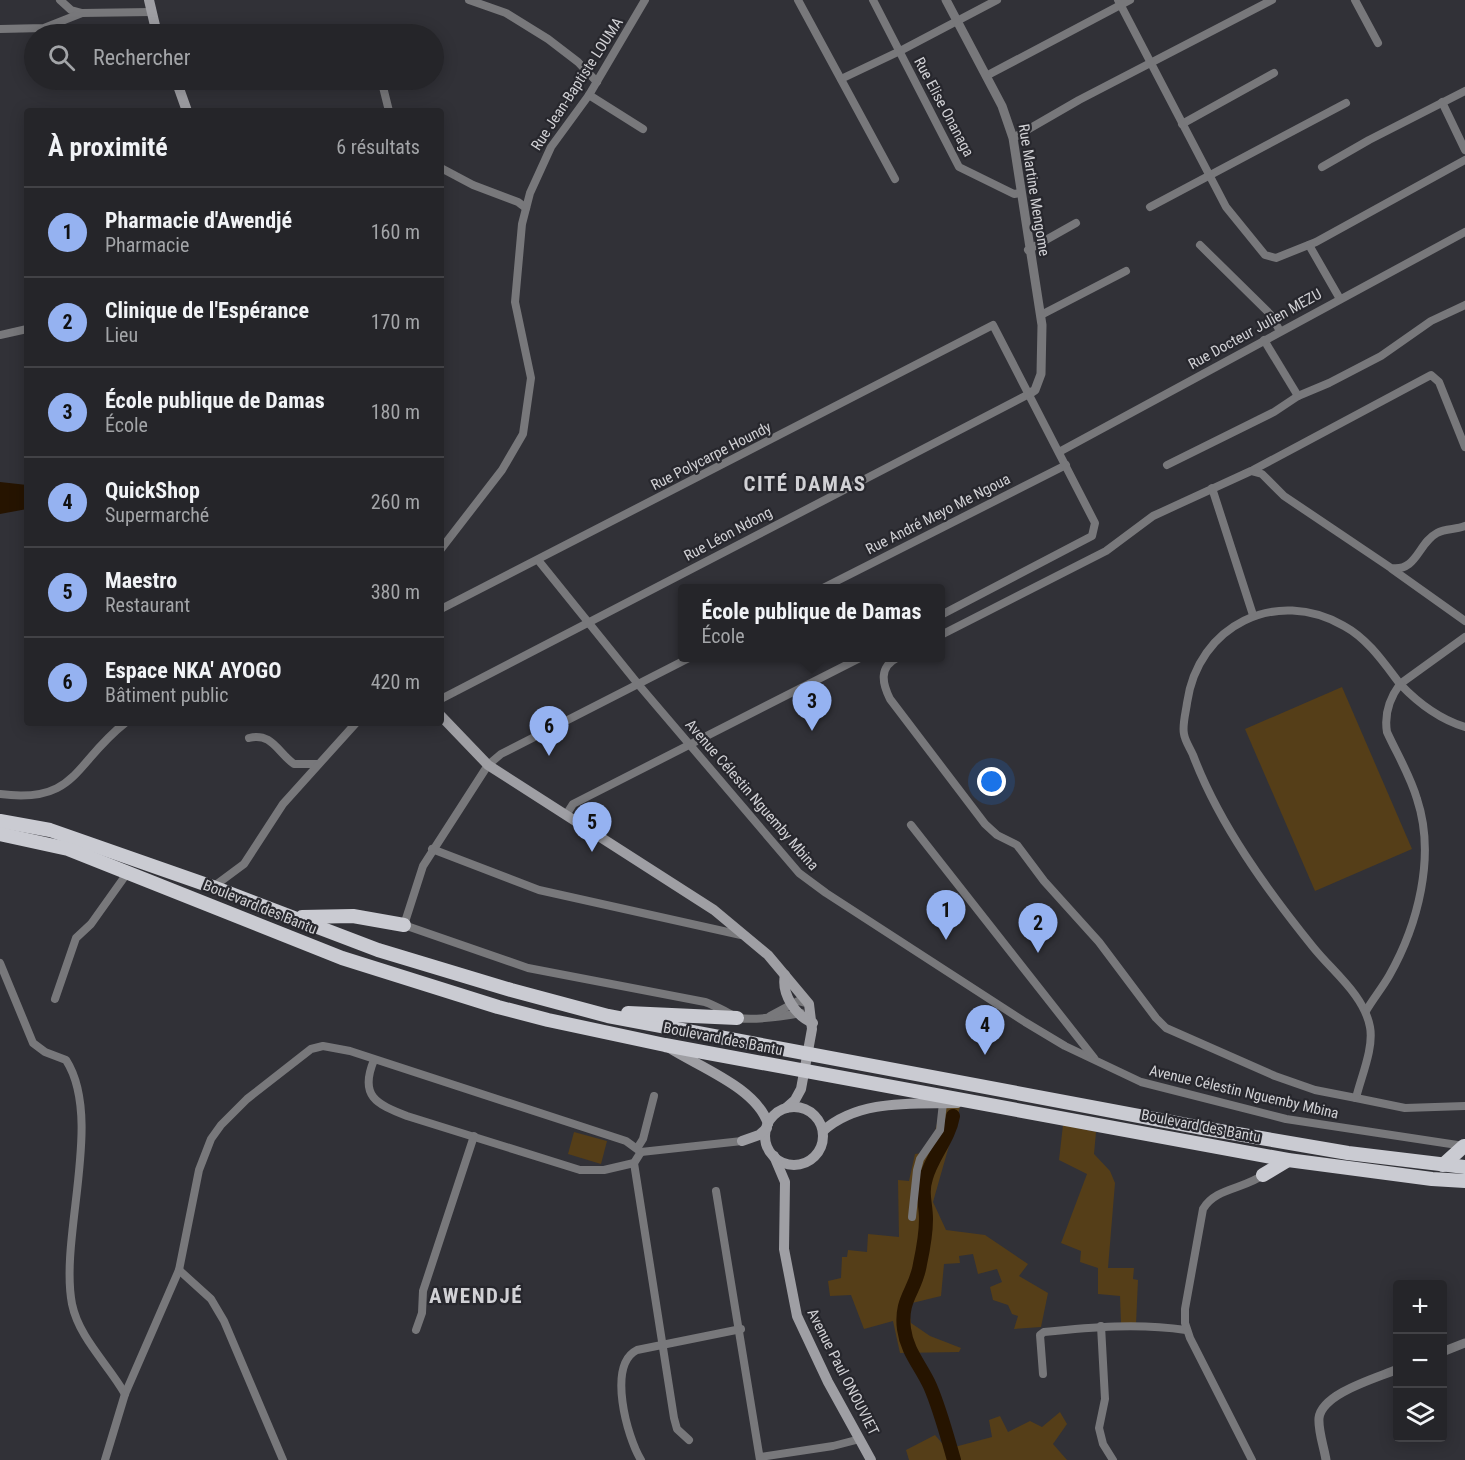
<!DOCTYPE html>
<html lang="fr">
<head>
<meta charset="utf-8">
<style>
	body { margin:0; font-family:"Roboto Condensed",sans-serif; background:#2d2d31; color:#f1f3f6 }
	.controls { position:absolute; right:18px; bottom:18px; display:grid; overflow:hidden; border-radius:6px; box-shadow:0 3px 15px #0003 }
	.controls button { width:54px; height:54px; display:grid; place-items:center; padding:0; border:0; border-bottom:2px solid #424246; background:#252529; color:#f1f3f6; font:30px sans-serif }
	.you { position:absolute; left:992px; top:782px; width:21px; height:21px; margin:-15px; border:4px solid #fff; border-radius:50%; background:#1a73e8; box-shadow:0 0 0 9px #1a73e833 }
	.badge { display:grid; place-items:center; width:39px; height:39px; border-radius:50%; background:#95b2f1; color:#111; font-size:20px; font-weight:700 }
	.pin { position:absolute; translate:-50% -50px; filter:drop-shadow(0 2px 3px #0008) }
	.pin::after { content:''; position:absolute; top:32px; width:21px; height:18px; background:inherit; clip-path:polygon(0 0,100% 0,50% 100%) }
	.popup { position:absolute; left:678px; top:584px; width:267px; height:78px; box-sizing:border-box; display:grid; place-content:center; border-radius:6px; background:#252529; filter:drop-shadow(0 2px 4px #0005); font-size:20px; white-space:nowrap; color:#a3a5a8 }
	.popup b { font-size:22px; color:#f1f3f6 }
	.popup::after { content:''; position:absolute; left:50%; top:100%; margin-left:-12px; border:12px solid transparent; border-top-color:#252529 }
	.list { margin:0; padding:0; list-style:none }
	h2 { display:flex; justify-content:space-between; align-items:center; height:78px; margin:0; padding:0 24px; font-size:26px }
	h2 small { font-size:20px; font-weight:400; color:#a3a5a8 }
	.list li { display:grid; grid-template-columns:39px 1fr auto; gap:18px; align-items:center; box-sizing:border-box; height:90px; padding:0 24px; border-top:2px solid #424246 }
	.list b { display:block; font-size:22px; white-space:nowrap }
	.list p { margin:0; font-size:20px; white-space:nowrap; color:#a3a5a8 }
	.list em { font-size:20px; font-style:normal; color:#a3a5a8 }
	.icon { flex:none; width:33px; height:33px; fill:none; stroke:currentColor; stroke-width:2; stroke-linecap:round; stroke-linejoin:round }
	.map { position:relative; flex:none; width:1465px; height:1460px; overflow:hidden }
	.search { position:absolute; background:#252529; box-shadow:0 3px 15px #0003; left:24px; top:24px; width:420px; height:66px; display:flex; align-items:center; gap:15px; box-sizing:border-box; padding:0 21px; border-radius:33px; color:#a3a5a8; font-size:22px }
	.panel { position:absolute; background:#252529; box-shadow:0 3px 15px #0003; left:24px; top:108px; width:420px; height:618px; border-radius:6px }
	.map>svg:first-child { display:block }
</style>
</head>
<body>
<div class="map">
<svg width="1465" height="1460" viewBox="0 0 1465 1460">
	<rect width="100%" height="100%" fill="#313137"/>
	<g fill="#553e18">
		<polygon points="1342,687 1412,849 1315,891 1245,729"/>
		<polygon points="941,1107 960,1107 933,1202 946,1230 985,1235 1028,1264 1019,1276 1048,1293 1041,1327 1014,1329 1018,1316 1012,1314 1008,1305 993,1300 990,1287 1002,1282 997,1269 978,1274 973,1254 959,1256 960,1263 944,1264 941,1296 908,1304 911,1323 930,1336 961,1348 959,1352 900,1353 893,1321 864,1329 851,1295 830,1296 828,1281 841,1278 842,1257 847,1257 848,1250 867,1252 868,1234 899,1237 898,1180 909,1181 915,1154 930,1152"/>
		<polygon points="1063,1125 1096,1132 1094,1154 1110,1171 1115,1183 1108,1268 1134,1268 1133,1279 1138,1280 1136,1324 1121,1323 1120,1296 1098,1294 1098,1268 1080,1262 1081,1251 1061,1243 1087,1174 1059,1160"/>
		<polygon points="574,1132 607,1141 601,1164 568,1154"/>
		<polygon points="1060,1412 1067,1424 1053,1444 1067,1460 909,1460 906,1450 935,1435 947,1449 992,1437 989,1420 1000,1416 1008,1432 1030,1421 1042,1427"/>
	</g>
	<polygon fill="#261400" points="0,482 27,485 27,509 0,514"/>
	<g fill="none" stroke-linecap="round" stroke-linejoin="round">
		<path stroke="#261400" stroke-width="14" d="M953,1116c-4,23 -21,40 -27,62 -5,15 0,26 0,41 0,14 -3,31 -6,45 -4,27 -20,34 -16,65 3,23 17,37 26,57 10,23 17,50 24,74"/>
		<g stroke="#78787b" stroke-width="8">
			<polyline points="60,0 71,10 82,13"/>
			<polyline points="469,0 506,13 548,39 578,62 597,82"/>
			<polyline points="798,0 895,179"/>
			<polyline points="873,0 959,167 1014,194 1020,193"/>
			<polyline points="1118,0 1226,207 1265,255 1276,258 1316,242 1465,160"/>
			<polyline points="1355,0 1378,43"/>
			<polyline points="0,29 44,28 82,13 151,12"/>
			<polyline points="986,76 1130,0"/>
			<polyline points="841,79 900,51 997,0"/>
			<polyline points="386,80 383,87 389,111"/>
			<polyline points="589,95 643,129"/>
			<polyline points="1442,102 1465,150"/>
			<polyline points="1182,124 1274,73"/>
			<polyline points="1013,138 1079,100 1272,0"/>
			<polyline points="1322,167 1369,140 1465,91"/>
			<polyline points="441,168 473,185 518,202 526,208"/>
			<polyline points="1150,207 1346,103"/>
			<polyline points="1200,245 1270,314 1280,331"/>
			<polyline points="1309,245 1340,299"/>
			<polyline points="1028,250 1076,223"/>
			<polyline points="1041,315 1126,271"/>
			<polyline points="0,335 27,329"/>
			<polyline points="1264,340 1298,396"/>
			<polyline points="1059,452 1465,232"/>
			<polyline points="1167,465 1274,412 1298,396 1329,383 1381,356 1431,321 1465,305"/>
			<polyline points="1253,470 1431,375 1439,382 1465,447"/>
			<polyline points="1212,488 1253,615"/>
			<polyline points="441,549 502,470 523,434 531,378 515,302 522,224 530,193 551,147 589,95 645,0"/>
			<polyline points="538,560 638,684 799,873 826,893 1025,1022 1065,1046 1141,1082 1286,1119 1464,1146"/>
			<polyline points="1392,569 1465,621"/>
			<polyline points="823,588 1066,465"/>
			<polyline points="441,609 993,325 1095,523 1092,536 941,615"/>
			<path d="M941,635l165,-84 47,-35 98,-45 11,3 22,22 107,72c26,4 27,-25 46,-35 9,-5 19,-3 28,-7"/>
			<path d="M1465,637l-65,47c-16,-21 -32,-45 -56,-58 -68,-39 -146,-1 -157,77 -1,9 -5,22 -3,31 1,7 6,14 9,21 26,69 74,135 120,192 20,25 51,48 57,80 4,21 -9,50 -14,71l49,10 60,-2"/>
			<path d="M689,658l-188,96 -13,11 -65,101 -19,59 124,43 177,34c8,2 32,16 34,16 16,3 45,-2 62,-5"/>
			<path d="M897,658c-18,9 -15,25 -7,41l95,125 12,11 20,10 27,36 55,61 57,76 10,10 109,48 40,14 41,8"/>
			<polyline points="441,699 1029,394"/>
			<path d="M249,738c23,-6 29,15 45,26h24"/>
			<path d="M0,794c77,10 74,-31 125,-71"/>
			<polyline points="566,815 573,804 860,658"/>
			<polyline points="911,825 1094,1058"/>
			<polyline points="432,849 539,890 741,935"/>
			<polyline points="213,887 244,864 283,804 356,723"/>
			<path d="M0,963l33,80 12,9 21,8c38,59 -7,177 6,244 7,34 36,60 53,90"/>
			<polyline points="55,999 76,938 91,924 128,872"/>
			<path d="M1366,1011c7,-12 16,-23 23,-35 29,-51 47,-120 28,-177 -7,-24 -20,-45 -30,-67 -3,-18 2,-33 13,-48 19,20 39,35 65,43"/>
			<polyline points="770,1016 798,1001 809,1004"/>
			<path d="M374,1060c-15,36 2,44 33,56l173,54h24l30,-7 7,-11"/>
			<polyline points="638,1147 643,1139 654,1096"/>
			<polyline points="634,1163 674,1418 677,1429 689,1440"/>
			<polyline points="716,1191 760,1460"/>
			<polyline points="912,1217 917,1170 920,1159 940,1130 943,1103"/>
			<polyline points="179,1270 211,1299 224,1321 283,1460"/>
			<polyline points="1101,1326 1105,1399 1099,1428 1103,1444 1113,1460"/>
			<polyline points="416,1330 422,1313 423,1291 474,1136"/>
			<path d="M1043,1374l-3,-39 4,-3c48,-5 94,-9 142,-2"/>
			<polyline points="760,1457 833,1446 860,1439"/>
			<polyline points="105,1460 125,1394 179,1270 199,1170 211,1139 221,1125 247,1099 311,1049 323,1046 350,1051 626,1141 641,1152 742,1141"/>
			<path d="M641,1460c-14,-23 -34,-95 -4,-110l104,-21"/>
			<path d="M1252,1460l-62,-122 -5,-15v-14l18,-100c12,-21 41,-20 60,-34"/>
		</g>
		<g stroke="#78787b" stroke-width="9">
			<polyline points="946,0 1002,106 1013,138 1042,325 1041,374 1035,390 1029,394"/>
			<polyline points="1442,1352 1465,1343"/>
			<path d="M1326,1460c-2,-13 -8,-29 -7,-42 3,-25 58,-40 79,-49"/>
		</g>
		<g stroke="#9f9fa4" stroke-width="10">
			<polyline points="149,0 157,34"/>
			<polyline points="176,80 187,111"/>
			<polyline points="441,716 488,765 714,910 768,955 809,1004 812,1029 801,1089 795,1100 786,1108"/>
			<path d="M785,975c-4,18 10,41 28,48"/>
			<path d="M668,1047c31,20 89,41 100,77"/>
			<circle cx="794" cy="1136" r="29"/>
			<path d="M823,1131c35,-32 89,-27 134,-28"/>
			<polyline points="742,1141 759,1135 767,1128"/>
			<polyline points="774,1156 785,1182 784,1249 797,1316 828,1382 871,1460"/>
		</g>
		<g stroke="#cacbd2" stroke-width="14">
			<polyline points="0,821 50,830 213,887 378,950 511,990 608,1016 1208,1129 1348,1153 1465,1167"/>
			<polyline points="0,834 68,849 342,958 498,1007 548,1020 665,1045 1288,1160 1432,1179 1465,1181"/>
			<polyline points="302,917 353,916 404,925"/>
			<polyline points="628,1013 737,1018"/>
			<polyline points="1443,1165 1464,1146"/>
			<polyline points="1263,1175 1288,1160"/>
		</g>
	</g>
	<g text-anchor="middle" stroke-width="4.5" stroke-linejoin="round" paint-order="stroke">
		<g font-size="15" fill="#d1d1d5" stroke="#27272d">
			<text transform="translate(577 84) rotate(-57)" y="5">Rue Jean-Baptiste LOUMA</text>
			<text transform="translate(944 107) rotate(62)" y="5">Rue Elise Onanaga</text>
			<text transform="translate(1034 190) rotate(81)" y="5">Rue Martine Mengome</text>
			<text transform="translate(1255 329) rotate(-29)" y="5">Rue Docteur Julien MEZU</text>
			<text transform="translate(711 456) rotate(-27)" y="5">Rue Polycarpe Houndy</text>
			<text transform="translate(938 514) rotate(-27)" y="5">Rue André Meyo Me Ngoua</text>
			<text transform="translate(728 534) rotate(-28)" y="5">Rue Léon Ndong</text>
			<text transform="translate(752 795) rotate(49)" y="5">Avenue Célestin Nguemby Mbina</text>
			<text transform="translate(260 907) rotate(22)" y="5">Boulevard des Bantu</text>
			<text transform="translate(723 1039) rotate(11)" y="5">Boulevard des Bantu</text>
			<text transform="translate(1244 1092) rotate(13)" y="5">Avenue Célestin Nguemby Mbina</text>
			<text transform="translate(1201 1126) rotate(11)" y="5">Boulevard des Bantu</text>
			<text transform="translate(843 1372) rotate(63)" y="5">Avenue Paul ONOUVIET</text>
		</g>
		<g font-size="21" font-weight="bold" letter-spacing="1.5" fill="#d1d1d5" stroke="#27272d">
			<text x="805" y="491">CITÉ DAMAS</text>
			<text x="476" y="1303">AWENDJÉ</text>
		</g>
	</g>
</svg>
<div class="controls">
<button>+</button>
<button>−</button>
<button><svg class="icon" aria-label="layers" viewBox="0 0 24 24"><path d="M12 4l9 5-9 5-9-5zM3 14l9 5 9-5"/></svg></button>
</div>
<div class="you"></div>
<div class="pin badge" style="left:946px;top:940px">1</div>
<div class="pin badge" style="left:1038px;top:953px">2</div>
<div class="pin badge" style="left:812px;top:731px">3</div>
<div class="popup"><b>École publique de Damas</b>École</div>
<div class="pin badge" style="left:985px;top:1055px">4</div>
<div class="pin badge" style="left:592px;top:852px">5</div>
<div class="pin badge" style="left:549px;top:756px">6</div>
<div class="search"><svg class="icon" aria-label="search" viewBox="0 0 24 24"><circle cx="10" cy="10" r="6"/><path d="M15 15l6 6"/></svg>Rechercher</div>
<section class="panel">
<h2>À proximité<small>6 résultats</small></h2>
<ul class="list">
<li><span class="badge">1</span><div><b>Pharmacie d'Awendjé</b><p>Pharmacie</p></div><em>160 m</em></li>
<li><span class="badge">2</span><div><b>Clinique de l'Espérance</b><p>Lieu</p></div><em>170 m</em></li>
<li><span class="badge">3</span><div><b>École publique de Damas</b><p>École</p></div><em>180 m</em></li>
<li><span class="badge">4</span><div><b>QuickShop</b><p>Supermarché</p></div><em>260 m</em></li>
<li><span class="badge">5</span><div><b>Maestro</b><p>Restaurant</p></div><em>380 m</em></li>
<li><span class="badge">6</span><div><b>Espace NKA' AYOGO</b><p>Bâtiment public</p></div><em>420 m</em></li>
</ul>
</section>
</div>
</body>
</html>
